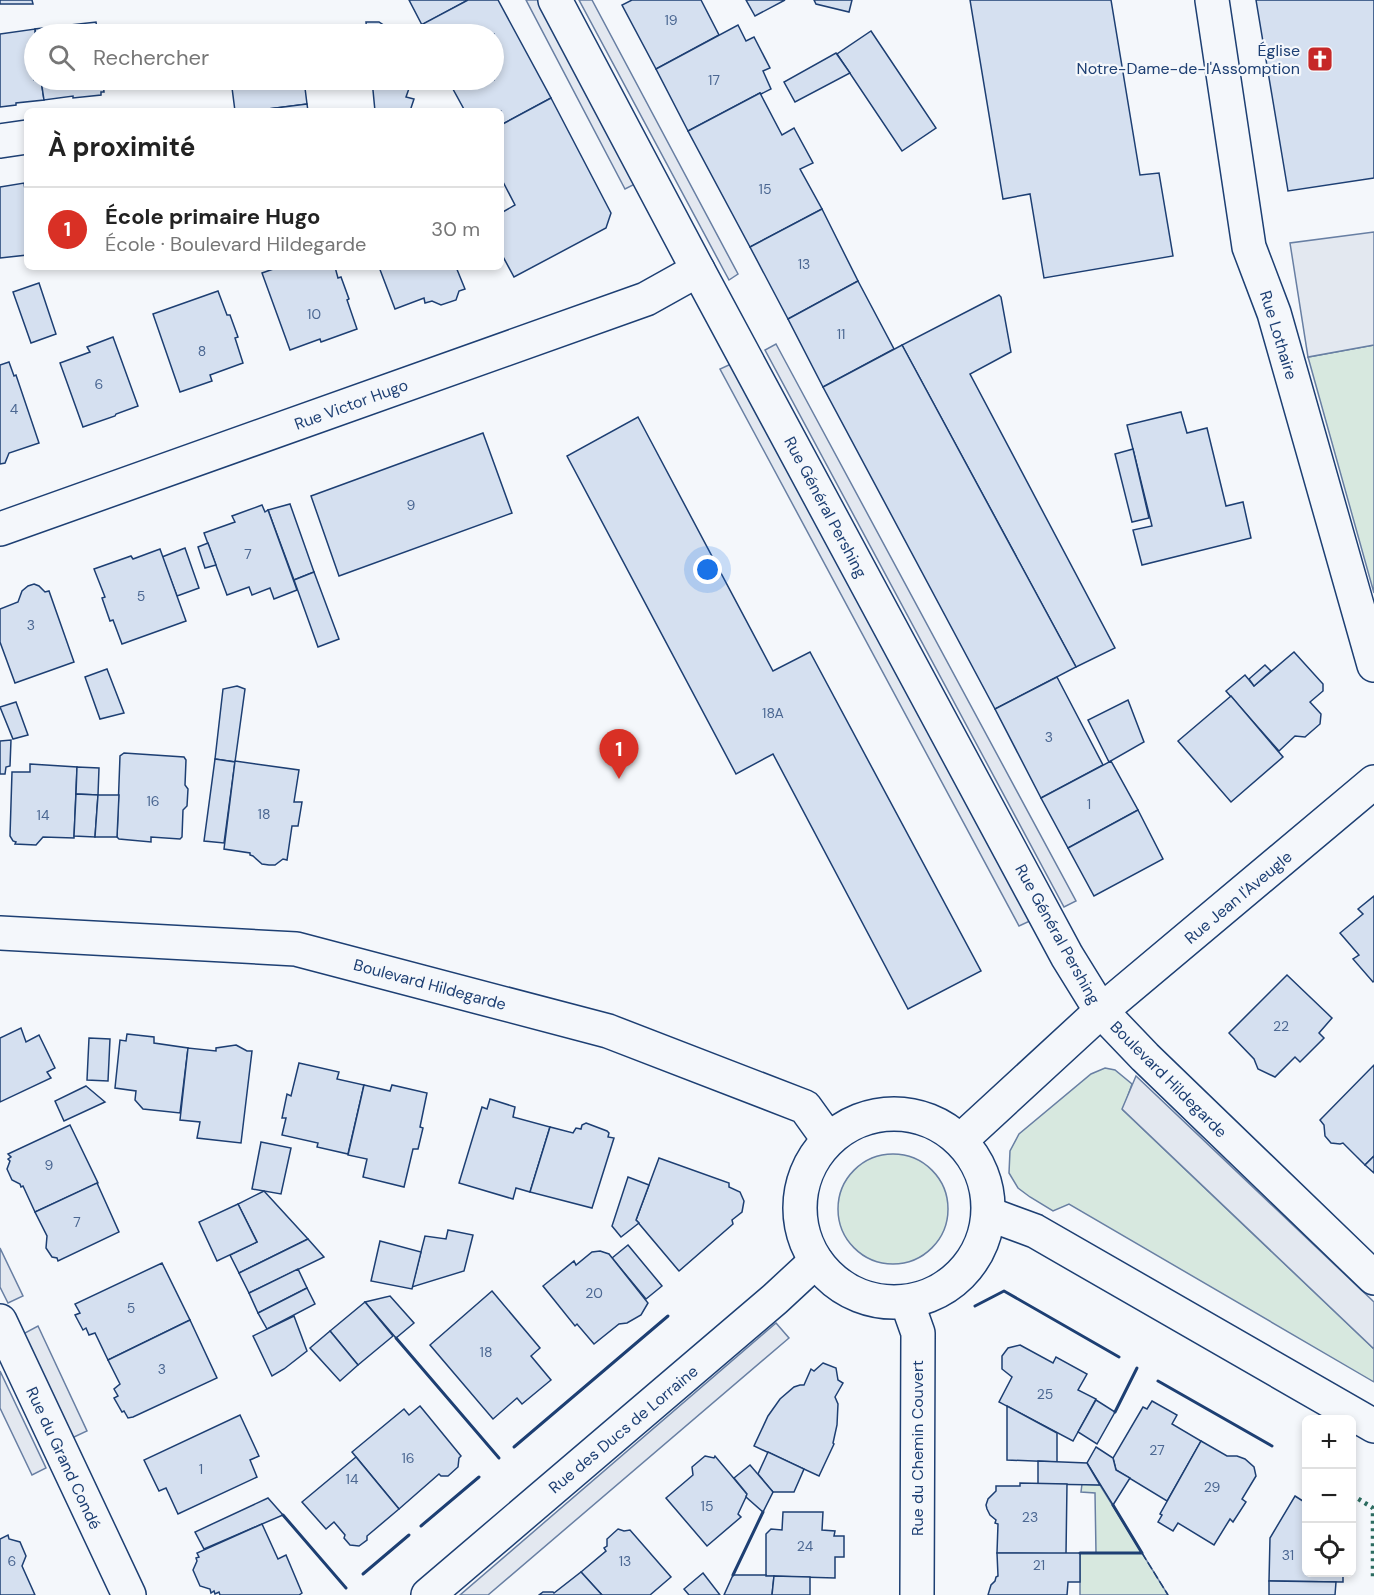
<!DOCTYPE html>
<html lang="fr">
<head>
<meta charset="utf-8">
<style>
	body { margin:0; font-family:"DM Sans",sans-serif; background:#f6f6f6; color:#222 }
	.controls { position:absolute; right:18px; bottom:18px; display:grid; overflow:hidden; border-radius:9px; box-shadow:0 3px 9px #0003 }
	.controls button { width:54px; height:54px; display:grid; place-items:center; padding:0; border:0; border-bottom:2px solid #e0e0e0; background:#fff; color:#222; font:30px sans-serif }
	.you { position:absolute; left:708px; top:570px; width:21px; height:21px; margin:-15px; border:4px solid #fff; border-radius:50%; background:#1a73e8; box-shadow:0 0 0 9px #1a73e833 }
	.badge { display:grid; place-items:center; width:39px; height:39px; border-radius:50%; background:#d93025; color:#fff; font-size:20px; font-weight:700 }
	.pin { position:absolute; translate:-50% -50px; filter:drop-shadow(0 2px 3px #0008) }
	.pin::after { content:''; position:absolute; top:32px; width:21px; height:18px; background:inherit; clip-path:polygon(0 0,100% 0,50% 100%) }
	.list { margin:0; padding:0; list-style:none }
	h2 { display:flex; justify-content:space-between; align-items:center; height:78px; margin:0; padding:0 24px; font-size:26px }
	h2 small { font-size:20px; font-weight:400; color:#767676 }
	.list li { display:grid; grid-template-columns:39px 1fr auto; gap:18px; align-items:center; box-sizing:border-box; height:84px; padding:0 24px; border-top:2px solid #e0e0e0 }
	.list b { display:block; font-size:22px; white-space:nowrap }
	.list p { margin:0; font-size:20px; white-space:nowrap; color:#767676 }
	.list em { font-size:20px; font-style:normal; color:#767676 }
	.icon { flex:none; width:33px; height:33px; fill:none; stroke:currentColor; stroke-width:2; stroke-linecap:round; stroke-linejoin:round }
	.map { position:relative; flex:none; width:1374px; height:1595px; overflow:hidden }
	.search { position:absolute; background:#fff; box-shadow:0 3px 9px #0003; left:24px; top:24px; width:480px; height:66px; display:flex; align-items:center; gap:15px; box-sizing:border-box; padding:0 21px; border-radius:33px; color:#767676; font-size:22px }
	.panel { position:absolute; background:#fff; box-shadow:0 3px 9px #0003; left:24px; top:108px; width:480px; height:162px; border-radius:9px }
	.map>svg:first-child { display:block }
</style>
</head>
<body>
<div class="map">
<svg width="1374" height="1595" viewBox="0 0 1374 1595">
	<rect width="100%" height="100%" fill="#f4f7fb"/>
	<g fill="#d7e8df" stroke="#687fa3" stroke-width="1.5">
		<polygon points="1374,345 1374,593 1308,357"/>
		<polygon points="1105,1068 1115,1070 1132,1084 1123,1110 1374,1349 1374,1382 1069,1204 1053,1211 1030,1197 1018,1188 1009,1173 1010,1151 1019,1134 1091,1074"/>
		<circle cx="893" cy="1209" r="55"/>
		<polygon points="1082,1484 1100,1485 1168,1595 1080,1595 1080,1553 1096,1553 1095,1493 1081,1492"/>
	</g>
	<g fill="#e3e8f0" stroke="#687fa3" stroke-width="1.5">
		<polygon points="526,0 538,0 635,184 625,189"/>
		<polygon points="579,0 592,0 738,274 729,280"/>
		<polygon points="1374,232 1374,345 1308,357 1290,243"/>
		<polygon points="776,344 1076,901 1064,907 765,350"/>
		<polygon points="731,364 1030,921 1019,926 720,369"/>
		<polygon points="1136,1076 1374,1302 1374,1349 1122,1109"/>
		<polygon points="0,1248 23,1296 8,1303 0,1287"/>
		<polygon points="776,1323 789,1338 488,1595 460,1595"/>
		<polygon points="38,1326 87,1431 72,1438 23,1334"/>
		<polygon points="0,1371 46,1468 32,1475 0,1408"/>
	</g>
	<g fill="#d5e0f0" stroke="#1d3f73" stroke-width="1.5">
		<polygon points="0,0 32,0 33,4 0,4"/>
		<polygon points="409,0 468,0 422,25"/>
		<polygon points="468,0 498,0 551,98 501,125 501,111 465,111 448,80 494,80 494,34 424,34 419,26"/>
		<polygon points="632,0 701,0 719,35 656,69 622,5"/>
		<polygon points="746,0 785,0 755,16"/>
		<polygon points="814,0 852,0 849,12 816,4"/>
		<polygon points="970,0 1111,0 1140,175 1159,173 1173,256 1044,278 1030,194 1003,199"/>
		<polygon points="1256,0 1374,0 1374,178 1288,191"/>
		<polygon points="96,22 98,34 36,34 35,29"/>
		<polygon points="366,22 379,22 397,34 367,34"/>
		<polygon points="738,25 746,41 754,37 770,68 763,71 771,89 761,94 760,93 688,131 656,69"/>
		<polygon points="35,29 34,80 41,80 44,100 16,103 16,105 0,107 0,34"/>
		<polygon points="871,31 936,128 902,151 837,54"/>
		<polygon points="836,53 850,73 795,102 784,82"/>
		<polygon points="41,80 103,80 104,92 101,92 101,95 73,98 73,96 44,100"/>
		<polygon points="231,80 304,80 307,104 252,111 235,111"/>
		<polygon points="372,80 412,80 406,97 414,99 410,111 375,111"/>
		<polygon points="760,93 782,135 794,128 813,163 800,169 822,209 750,247 688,131"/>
		<polygon points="551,98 611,213 606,228 514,277 501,253 501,213 515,205 501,178 501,125"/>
		<polygon points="307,104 308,111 252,111"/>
		<polygon points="24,183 27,203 27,255 0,258 0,187"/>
		<polygon points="822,209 858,281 788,319 750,247"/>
		<polygon points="279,267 335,267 338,278 341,277 349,299 347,300 357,329 321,342 320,339 290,350 262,273"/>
		<polygon points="379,267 456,267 465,289 459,291 456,300 441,305 432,301 425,303 424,298 395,309"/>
		<polygon points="858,281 894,349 823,387 788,319"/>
		<polygon points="39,283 56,334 31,343 13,292"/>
		<polygon points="218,291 227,315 230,315 238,337 235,338 243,363 210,375 212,381 180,392 153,314"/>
		<polygon points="999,295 1001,297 1011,352 970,374 1115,648 1076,667 902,345"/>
		<polygon points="113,337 138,406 116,414 115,416 83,427 60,363 90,352 87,347"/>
		<polygon points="902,345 1076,667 995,709 823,387"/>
		<polygon points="9,362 14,376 16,375 39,443 9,453 5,463 0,464 0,365"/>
		<polygon points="1181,412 1187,433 1207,428 1226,506 1243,502 1251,538 1142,565 1133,530 1152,526 1127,425"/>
		<polygon points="638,417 773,671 810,652 981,971 908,1009 773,754 736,774 567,456"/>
		<polygon points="483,433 512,513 339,576 311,496"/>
		<polygon points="1133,449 1149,518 1132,522 1115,454"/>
		<polygon points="290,504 314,572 294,580 268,510"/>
		<polygon points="262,505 265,512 268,510 297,590 274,599 270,588 252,595 249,587 227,595 204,533 235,522 232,516"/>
		<polygon points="208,543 216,565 205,568 198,547"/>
		<polygon points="185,548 199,588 177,596 162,557"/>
		<polygon points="160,549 186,621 122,644 113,620 110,621 102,598 105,597 94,569 131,556 133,559"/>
		<polygon points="314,572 339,639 318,647 294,580"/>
		<polygon points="34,584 39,586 45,592 49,591 74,662 15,683 0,642 0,609 18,602 22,591 28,586"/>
		<polygon points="1294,652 1323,684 1323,691 1310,702 1321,714 1320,724 1305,737 1295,736 1279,751 1226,691 1245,675 1254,686"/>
		<polygon points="1265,665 1271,671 1254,686 1249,679"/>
		<polygon points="107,669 124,713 100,719 85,677"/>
		<polygon points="1057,677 1103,765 1041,798 995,709"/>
		<polygon points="237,686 245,689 235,762 215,759 223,689"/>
		<polygon points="1231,696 1283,757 1231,802 1178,741"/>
		<polygon points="1128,700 1144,742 1109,762 1088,720"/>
		<polygon points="16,702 28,735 13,739 0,707"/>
		<polygon points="11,740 10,766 6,767 5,774 0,774 0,741"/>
		<polygon points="124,753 184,757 186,760 185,785 188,789 187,806 183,810 182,837 180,839 151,837 151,842 119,839 117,837 120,756"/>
		<polygon points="215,759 235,762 224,843 204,841"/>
		<polygon points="235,761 299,770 294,802 302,802 298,826 292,826 287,860 283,859 275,865 269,865 262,864 253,856 250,855 250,853 224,849"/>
		<polygon points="1111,761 1138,810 1068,848 1041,798"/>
		<polygon points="30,764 77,767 74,838 43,837 36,845 15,844 16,842 13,841 10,836 12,772 30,772"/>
		<polygon points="77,767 99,768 98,795 76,794"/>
		<polygon points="76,794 98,795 95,837 74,836"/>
		<polygon points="98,795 119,795 117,837 95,837"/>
		<polygon points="1138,810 1163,859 1094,896 1068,848"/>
		<polygon points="1374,896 1374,981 1373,982 1353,959 1359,955 1340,933 1363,914 1358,909"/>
		<polygon points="1287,975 1332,1018 1319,1033 1324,1038 1300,1062 1295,1057 1275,1077 1258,1069 1254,1059 1229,1033"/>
		<polygon points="21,1028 26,1042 39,1035 55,1068 47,1072 51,1078 0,1102 0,1038"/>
		<polygon points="127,1034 154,1037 154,1043 188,1048 180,1113 143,1109 135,1100 136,1091 115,1088 120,1040 126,1041"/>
		<polygon points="89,1038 110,1039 108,1081 87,1080"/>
		<polygon points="236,1045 247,1051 252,1051 241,1143 197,1138 200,1122 180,1120 188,1048 216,1051 216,1048"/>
		<polygon points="299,1063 339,1072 337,1079 364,1085 348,1154 317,1147 318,1143 282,1135 286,1118 282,1118 287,1094 291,1096"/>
		<polygon points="1374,1065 1374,1156 1365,1165 1343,1143 1340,1144 1331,1143 1325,1136 1324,1125 1320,1120"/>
		<polygon points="364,1085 390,1091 392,1085 427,1093 420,1127 423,1128 418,1149 413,1149 404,1187 363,1177 367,1159 348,1155"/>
		<polygon points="86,1086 105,1102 64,1121 55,1101"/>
		<polygon points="490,1099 515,1107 513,1117 550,1127 530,1192 516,1188 513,1199 459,1183 482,1107 487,1109"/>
		<polygon points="586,1123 607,1131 609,1133 608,1137 614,1138 592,1208 530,1192 550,1127 573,1133 576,1128 581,1129 582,1125"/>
		<polygon points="70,1125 98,1183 35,1212 23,1186 21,1187 20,1184 12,1180 7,1169 10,1161 8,1159 11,1157 8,1154"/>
		<polygon points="261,1142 291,1148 281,1194 252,1189"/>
		<polygon points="1374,1156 1374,1173 1365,1165"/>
		<polygon points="659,1158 729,1183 729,1187 740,1192 744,1201 742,1212 732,1220 733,1224 679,1271 636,1220"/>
		<polygon points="628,1177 649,1185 636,1220 639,1223 621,1237 612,1226"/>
		<polygon points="97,1183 119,1232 58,1261 57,1258 52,1257 46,1248 47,1236 35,1212"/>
		<polygon points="264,1191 308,1239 239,1273 230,1255 257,1242 238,1204"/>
		<polygon points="238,1204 257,1242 217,1261 199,1222"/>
		<polygon points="448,1230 473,1235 464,1271 412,1287 425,1236 446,1239"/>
		<polygon points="308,1239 324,1257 249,1293 239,1273"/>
		<polygon points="380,1241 421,1252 412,1289 371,1281"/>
		<polygon points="628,1245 662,1286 646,1299 612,1258"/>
		<polygon points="600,1251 609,1254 648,1303 641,1315 627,1323 619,1324 594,1344 577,1324 575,1326 543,1286 574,1261 576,1265 592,1252"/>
		<polygon points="162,1263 190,1320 108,1360 95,1333 89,1335 86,1328 83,1330 75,1315 80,1313 75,1304"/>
		<polygon points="298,1269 307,1288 258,1313 249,1293"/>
		<polygon points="307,1288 315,1304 267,1329 258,1313"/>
		<polygon points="492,1291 540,1348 531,1356 551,1380 522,1404 517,1398 493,1419 430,1345"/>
		<polygon points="390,1296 414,1323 396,1338 365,1302"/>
		<polygon points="365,1302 393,1336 358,1365 330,1331"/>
		<polygon points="294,1316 307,1351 284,1369 272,1376 253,1336"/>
		<polygon points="190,1320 217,1378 133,1417 128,1418 124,1411 122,1412 114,1398 118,1396 114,1389 120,1384 108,1360"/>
		<polygon points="330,1331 358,1365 340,1381 310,1348"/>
		<polygon points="1020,1345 1053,1363 1056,1357 1087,1374 1078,1390 1096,1399 1073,1441 999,1402 1012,1377 1002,1369 1002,1356 1008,1348"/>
		<polygon points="823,1363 836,1368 838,1380 843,1383 835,1397 838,1404 837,1425 833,1443 834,1444 819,1476 754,1446 768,1416 780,1399 794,1387 800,1385 804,1385 811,1369 814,1371"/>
		<polygon points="1096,1400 1115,1412 1097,1444 1078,1432"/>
		<polygon points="1152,1401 1177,1415 1172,1424 1201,1441 1167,1501 1116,1470 1113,1458 1143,1407 1147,1409"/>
		<polygon points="420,1406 461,1456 459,1458 458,1467 448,1476 441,1476 439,1474 399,1509 352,1452 404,1409 409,1415"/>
		<polygon points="1007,1406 1057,1433 1057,1462 1007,1460"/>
		<polygon points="240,1415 259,1456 250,1460 257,1477 178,1514 166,1488 159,1491 144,1460"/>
		<polygon points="1201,1441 1227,1456 1237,1456 1245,1459 1254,1467 1256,1476 1242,1499 1246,1502 1233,1522 1230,1519 1214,1545 1178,1523 1173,1531 1158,1522 1162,1515 1160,1514"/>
		<polygon points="1096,1447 1113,1458 1116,1470 1130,1478 1113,1505 1087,1463"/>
		<polygon points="768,1452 804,1469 794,1492 773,1492 758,1474"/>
		<polygon points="705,1456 714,1458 715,1456 747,1494 746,1497 738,1514 741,1517 707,1546 666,1498 693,1475 692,1467"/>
		<polygon points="356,1457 399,1509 367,1536 367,1540 359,1546 350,1545 344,1538 345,1535 334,1522 326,1529 302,1502"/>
		<polygon points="1038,1461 1087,1463 1100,1485 1038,1484"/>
		<polygon points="750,1465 773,1492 763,1512 746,1497 747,1494 734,1478"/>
		<polygon points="1020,1483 1067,1484 1066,1554 997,1553 998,1524 995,1523 996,1520 990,1515 987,1509 986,1505 988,1499 996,1491 996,1486 1020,1486"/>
		<polygon points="1295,1496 1306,1503 1306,1572 1343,1572 1343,1582 1269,1581 1270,1538"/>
		<polygon points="268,1498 283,1515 204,1549 195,1532"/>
		<polygon points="783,1512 823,1512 822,1530 835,1531 834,1536 844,1536 844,1557 835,1557 835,1578 766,1576 766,1534 771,1529 782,1530"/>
		<polygon points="262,1524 278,1559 286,1555 302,1593 299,1595 220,1595 219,1592 215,1594 214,1591 211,1593 210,1589 200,1586 193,1570 197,1561 196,1558 199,1557 197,1553"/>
		<polygon points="618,1529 624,1531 630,1530 671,1577 650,1595 602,1595 581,1572 606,1551 604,1548 607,1546 607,1539"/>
		<polygon points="8,1535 9,1539 20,1542 26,1556 22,1566 35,1595 0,1595 0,1539"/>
		<polygon points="997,1553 1080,1553 1080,1582 1068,1582 1067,1595 988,1595 991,1585 995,1581 996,1577 998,1576"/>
		<polygon points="581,1572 602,1595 539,1595 543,1592 553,1592 554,1593"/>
		<polygon points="703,1573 720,1595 689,1595 684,1589"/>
		<polygon points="733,1575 766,1575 766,1576 774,1576 772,1595 724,1595"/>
		<polygon points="774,1576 810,1577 810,1595 772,1595"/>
		<polygon points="1269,1581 1336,1582 1335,1595 1269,1595"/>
	</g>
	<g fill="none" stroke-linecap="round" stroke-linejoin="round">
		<defs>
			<g id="minor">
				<polyline points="555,0 698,270 1067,956 1101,1011 1145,1057 1374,1278"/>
				<polyline points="1212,0 1249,247 1274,313 1374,665"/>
				<polyline points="0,141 27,137"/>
				<polyline points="0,529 646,299 698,270"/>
				<polyline points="0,933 296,949 608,1031 805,1107 828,1139"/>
				<circle cx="894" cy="1208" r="94"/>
				<polyline points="961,1140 1101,1011 1374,782"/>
				<polyline points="989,1214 1035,1231 1374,1426"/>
				<polyline points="907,1302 918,1333 917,1595"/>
				<polyline points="0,1321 129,1595"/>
				<polyline points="428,1595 775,1299 816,1261"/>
			</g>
		</defs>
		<use href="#minor" stroke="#1d3f73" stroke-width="36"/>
		<use href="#minor" stroke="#f4f7fb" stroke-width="33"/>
		<polyline stroke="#2c6c60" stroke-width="4.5" stroke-dasharray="3 4.5" stroke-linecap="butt" points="1352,1495 1373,1508 1373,1579"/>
		<polyline stroke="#1d3f73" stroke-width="1.5" stroke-dasharray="8 3" stroke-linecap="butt" points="1142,1553 1168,1595"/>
		<g stroke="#1d3f73" stroke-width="3">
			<polyline points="975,1306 1004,1291 1119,1357"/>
			<polyline points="396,1338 499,1458"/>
			<polyline points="1158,1381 1272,1446"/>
			<polyline points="1115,1412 1137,1368"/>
			<polyline points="514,1447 668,1316"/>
			<polyline points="283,1515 346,1588"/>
			<polyline points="421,1526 479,1477"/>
			<polyline points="1080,1553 1142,1553 1113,1505"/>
			<polyline points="363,1574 409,1535"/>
			<polyline points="733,1575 763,1512"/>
		</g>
	</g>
	<defs>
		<symbol id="church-square" viewBox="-11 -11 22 22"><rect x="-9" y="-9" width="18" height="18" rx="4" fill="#c62828" stroke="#f4f7fb"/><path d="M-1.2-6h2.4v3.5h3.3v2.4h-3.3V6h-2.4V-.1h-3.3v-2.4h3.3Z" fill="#fff"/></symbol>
	</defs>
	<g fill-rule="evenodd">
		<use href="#church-square" x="1305" y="44" width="30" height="30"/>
	</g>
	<g text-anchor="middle" stroke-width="4.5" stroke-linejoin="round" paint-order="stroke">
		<g font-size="14" fill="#4b6792">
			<text x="671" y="25">19</text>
			<text x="714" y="85">17</text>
			<text x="765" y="194">15</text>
			<text x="804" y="269">13</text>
			<text x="314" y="319">10</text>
			<text x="841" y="339">11</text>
			<text x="202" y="356">8</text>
			<text x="99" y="389">6</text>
			<text x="14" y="414">4</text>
			<text x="411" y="510">9</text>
			<text x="248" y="559">7</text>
			<text x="141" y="601">5</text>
			<text x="31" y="630">3</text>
			<text x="773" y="718">18A</text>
			<text x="1049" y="742">3</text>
			<text x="153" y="806">16</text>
			<text x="1089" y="809">1</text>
			<text x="264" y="819">18</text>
			<text x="43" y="820">14</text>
			<text x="1281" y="1031">22</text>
			<text x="49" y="1170">9</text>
			<text x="77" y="1227">7</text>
			<text x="594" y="1298">20</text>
			<text x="131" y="1313">5</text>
			<text x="486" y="1357">18</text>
			<text x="162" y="1374">3</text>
			<text x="1045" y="1399">25</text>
			<text x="1157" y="1455">27</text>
			<text x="408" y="1463">16</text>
			<text x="201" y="1474">1</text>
			<text x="352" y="1484">14</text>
			<text x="1212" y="1492">29</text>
			<text x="707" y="1511">15</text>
			<text x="1030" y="1522">23</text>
			<text x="805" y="1551">24</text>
			<text x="1288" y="1560">31</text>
			<text x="12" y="1566">6</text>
			<text x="625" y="1566">13</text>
			<text x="1039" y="1570">21</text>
		</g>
		<g font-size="16" fill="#1d3f73" stroke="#f4f7fb" text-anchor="end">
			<text x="1300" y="56">Église<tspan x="1300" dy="18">Notre-Dame-de-l'Assomption</tspan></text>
		</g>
		<g font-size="16" fill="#1d3f73" stroke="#f4f7fb">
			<text transform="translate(1279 335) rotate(73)" y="6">Rue Lothaire</text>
			<text transform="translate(351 404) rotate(-20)" y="6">Rue Victor Hugo</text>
			<text transform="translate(826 507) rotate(62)" y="6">Rue Général Pershing</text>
			<text transform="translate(1238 897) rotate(-40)" y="6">Rue Jean l'Aveugle</text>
			<text transform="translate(1058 934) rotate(61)" y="6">Rue Général Pershing</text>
			<text transform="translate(430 984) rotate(15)" y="6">Boulevard Hildegarde</text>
			<text transform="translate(1169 1079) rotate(45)" y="6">Boulevard Hildegarde</text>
			<text transform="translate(623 1429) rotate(-40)" y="6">Rue des Ducs de Lorraine</text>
			<text transform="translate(917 1448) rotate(-90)" y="6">Rue du Chemin Couvert</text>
			<text transform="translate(64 1458) rotate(65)" y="6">Rue du Grand Condé</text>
		</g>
	</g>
</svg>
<div class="controls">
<button>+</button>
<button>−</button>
<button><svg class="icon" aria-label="locate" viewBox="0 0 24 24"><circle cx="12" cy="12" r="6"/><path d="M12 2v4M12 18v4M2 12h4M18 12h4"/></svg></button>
</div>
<div class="you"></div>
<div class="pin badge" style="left:619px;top:779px">1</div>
<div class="search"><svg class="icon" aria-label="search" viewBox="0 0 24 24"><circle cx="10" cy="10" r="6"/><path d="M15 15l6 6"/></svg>Rechercher</div>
<section class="panel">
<h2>À proximité<small></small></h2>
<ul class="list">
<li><span class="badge">1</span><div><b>École primaire Hugo</b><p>École · Boulevard Hildegarde</p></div><em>30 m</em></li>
</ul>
</section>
</div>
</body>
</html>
